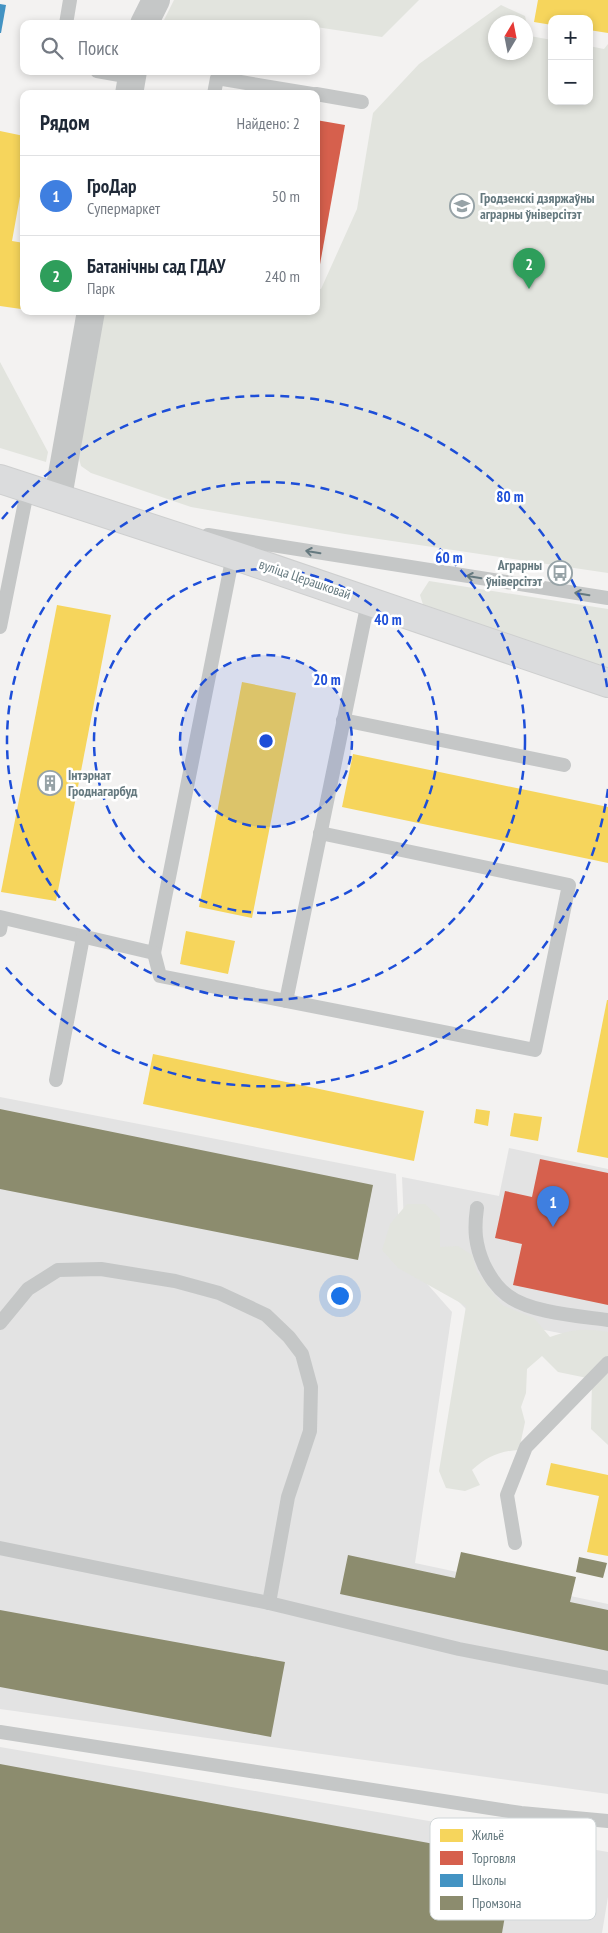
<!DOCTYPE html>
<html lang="ru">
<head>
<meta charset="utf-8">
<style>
	body { margin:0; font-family:"PT Sans Narrow",sans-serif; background:#f6f6f7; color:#1f2937 }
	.controls { position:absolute; right:15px; top:15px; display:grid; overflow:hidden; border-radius:10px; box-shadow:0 2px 8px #0003 }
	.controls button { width:45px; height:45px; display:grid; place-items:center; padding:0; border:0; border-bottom:1px solid #e0e1e3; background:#fff; color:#1f2937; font:25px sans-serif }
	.compass { position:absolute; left:488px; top:15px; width:45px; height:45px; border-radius:50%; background:#fff; box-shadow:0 2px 8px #0003; rotate:10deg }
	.you { position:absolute; left:339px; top:1295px; width:18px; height:18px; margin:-12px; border:4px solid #fff; border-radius:50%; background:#1a73e8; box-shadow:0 0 0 8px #1a73e833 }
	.badge { display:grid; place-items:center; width:32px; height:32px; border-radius:50%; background:#556069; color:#fff; font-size:16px; font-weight:700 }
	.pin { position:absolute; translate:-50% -41px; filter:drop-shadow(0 1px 2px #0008) }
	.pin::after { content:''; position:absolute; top:26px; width:18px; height:15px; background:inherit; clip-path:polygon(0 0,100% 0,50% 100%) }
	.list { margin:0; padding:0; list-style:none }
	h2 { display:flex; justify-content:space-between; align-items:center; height:65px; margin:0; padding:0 20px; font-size:21px }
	h2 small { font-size:16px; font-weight:400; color:#747a83 }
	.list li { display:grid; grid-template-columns:32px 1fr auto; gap:15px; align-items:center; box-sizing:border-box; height:80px; padding:0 20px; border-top:1px solid #e0e1e3 }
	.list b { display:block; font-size:19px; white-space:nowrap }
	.list p { margin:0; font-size:16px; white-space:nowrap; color:#747a83 }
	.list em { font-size:16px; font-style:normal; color:#747a83 }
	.icon { flex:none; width:28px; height:28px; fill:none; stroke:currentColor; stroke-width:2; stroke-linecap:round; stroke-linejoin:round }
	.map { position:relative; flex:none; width:608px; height:1933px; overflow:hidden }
	.search { position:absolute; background:#fff; box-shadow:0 2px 8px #0003; left:20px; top:20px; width:300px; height:55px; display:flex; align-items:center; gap:12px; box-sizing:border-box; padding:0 18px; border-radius:10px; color:#747a83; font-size:19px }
	.panel { position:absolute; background:#fff; box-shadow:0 2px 8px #0003; left:20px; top:90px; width:300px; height:225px; border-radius:10px }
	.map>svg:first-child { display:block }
</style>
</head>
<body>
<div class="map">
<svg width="608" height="1933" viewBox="0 0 608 1933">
	<rect width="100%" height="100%" fill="#f3f2f1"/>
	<g fill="#e3e3e3">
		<polygon points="0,1097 396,1174 400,1253 452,1312 415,1563 608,1604 608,1794 0,1709"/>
		<polygon points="509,1148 608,1169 608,1343 472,1315 405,1248 402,1177 499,1196"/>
		<polygon points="0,1747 608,1852 608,1897 602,1933 0,1933"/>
	</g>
	<g fill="#e2e4de" fill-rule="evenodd">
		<polygon points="174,0 419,0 382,37 316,27 316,24 162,24"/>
		<path d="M501,5l24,11 5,20 22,4v61h37v-55l15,3 4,-5v529l-263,-39 -154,-27 -100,-34 -10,-7 -3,-11 22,-144h216v-23l5,1 36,-80 16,-96 46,-49zM496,22h30v30h-30z"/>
		<polygon points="0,362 48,452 46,462 0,448"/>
		<polygon points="429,581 608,609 608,673 425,611 420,595"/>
		<path d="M407,1204h18l15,14v29l18,-1 14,9 5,17 25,33 32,13 16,19c23,-8 34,-9 58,-5v113l-17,-16 1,-50 -34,-7 -16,-16 -15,13 -1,24 -5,14 4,15 -6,28c-20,1 -32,7 -47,20l8,15 -15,6 -19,-3 -7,-17 27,-165 -68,-38 -16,-18 8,-26z"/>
	</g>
	<g fill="#f6d55c">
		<polygon points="538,0 608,0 608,33 589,30 589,19 552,19 552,25 534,22"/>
		<polygon points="0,131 24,136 24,174 12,241 24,243 24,294 21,309 0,306"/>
		<polygon points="57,605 111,615 56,901 1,892"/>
		<polygon points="242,682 296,693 252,918 199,907"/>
		<polygon points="353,754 608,807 608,863 342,807"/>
		<polygon points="186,931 235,941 228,974 180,964"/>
		<polygon points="607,1000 608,1000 608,1158 577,1152"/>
		<polygon points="153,1054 424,1111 414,1161 143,1104"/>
		<polygon points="476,1109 490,1111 488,1126 474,1123"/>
		<polygon points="514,1113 542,1117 538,1141 510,1136"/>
		<polygon points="551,1463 608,1475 608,1556 587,1552 599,1496 546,1485"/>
	</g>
	<g fill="#d6604d">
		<polygon points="316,120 345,125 317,281 316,281"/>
		<polygon points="540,1159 608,1173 608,1305 513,1285 522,1244 495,1238 500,1215 505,1191 532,1197"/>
	</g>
	<polygon fill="#4393c3" points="0,4 6,5 1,33 0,33"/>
	<g fill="#8c8c6e">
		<polygon points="0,1109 373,1185 358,1260 0,1189"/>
		<polygon points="461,1552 576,1577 570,1602 608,1610 608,1651 340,1594 348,1555 455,1578"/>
		<polygon points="579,1557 607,1563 603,1578 576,1572"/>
		<polygon points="0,1610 285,1662 271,1737 0,1687"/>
		<polygon points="0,1764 515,1859 502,1933 0,1933"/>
	</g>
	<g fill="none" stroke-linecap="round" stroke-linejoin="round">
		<defs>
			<polyline id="secondary" points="0,479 233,555 608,683"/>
		</defs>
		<use href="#secondary" stroke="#cecfcf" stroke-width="30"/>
		<g stroke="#c5c7c7" stroke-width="14">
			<polyline points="66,24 70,0"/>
			<polyline points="97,71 131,77"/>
			<polyline points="214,94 217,78 312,94"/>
			<polyline points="316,94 362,102"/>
			<polyline points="208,535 608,598"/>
			<polyline points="0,627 28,487"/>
			<polyline points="343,720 564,765"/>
			<polyline points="0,917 154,953 233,555"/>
			<polyline points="0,930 2,918"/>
			<polyline points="154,953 160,976 535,1050 569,885 320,833"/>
			<polyline points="286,1001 368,602"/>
			<polyline points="56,1080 83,937"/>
			<path d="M477,1208c-3,21 -2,37 7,57 6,12 12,22 23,30 23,18 72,21 101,25"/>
			<polyline points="0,1323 28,1289 58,1270 101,1269 175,1281 219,1293 266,1315 289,1337 302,1354 311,1387 310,1431 288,1497 269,1603"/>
			<polyline points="515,1543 507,1495 526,1447 608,1363"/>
			<polyline points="0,1548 269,1603 459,1649 608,1678"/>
			<polyline points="0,1732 521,1813 608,1821"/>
		</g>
		<g stroke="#c5c7c7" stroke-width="28">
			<polyline points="144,24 156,0"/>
			<polyline points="129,94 133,71"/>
			<polyline points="58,497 91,311"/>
		</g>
		<use href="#secondary" stroke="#dbdcdd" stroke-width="28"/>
	</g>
	<defs><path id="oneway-shaft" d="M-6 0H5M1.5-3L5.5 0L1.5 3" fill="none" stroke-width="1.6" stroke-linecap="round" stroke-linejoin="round" transform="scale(1.25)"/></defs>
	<g stroke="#65797f">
		<use href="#oneway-shaft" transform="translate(313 552) rotate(-171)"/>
		<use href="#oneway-shaft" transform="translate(474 577) rotate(-171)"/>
		<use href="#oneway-shaft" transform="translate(582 594) rotate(-171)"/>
	</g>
	<circle cx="266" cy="741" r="86" fill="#1d4ed8" fill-opacity=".12"/>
	<g fill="none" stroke="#1d4ed8" stroke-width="2.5" stroke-dasharray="9 6">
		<circle cx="266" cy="741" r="86"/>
		<circle cx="266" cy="741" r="172"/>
		<circle cx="266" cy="741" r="259"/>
		<path d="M608 789A345 345 0 0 1 2 963M2 519A345 345 0 0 1 608 693"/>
	</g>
	<defs>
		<symbol id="university-ring" viewBox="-11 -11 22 22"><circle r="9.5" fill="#fff" stroke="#97a3a7" stroke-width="1.5"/><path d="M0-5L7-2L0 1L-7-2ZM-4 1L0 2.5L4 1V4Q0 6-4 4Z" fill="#97a3a7"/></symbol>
		<symbol id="bus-ring" viewBox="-11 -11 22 22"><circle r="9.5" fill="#fff" stroke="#97a3a7" stroke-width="1.5"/><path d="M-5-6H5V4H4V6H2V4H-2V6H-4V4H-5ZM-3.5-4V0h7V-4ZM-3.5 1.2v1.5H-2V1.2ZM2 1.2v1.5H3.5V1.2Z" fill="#97a3a7"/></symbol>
		<symbol id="building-ring" viewBox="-11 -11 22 22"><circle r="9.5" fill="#fff" stroke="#97a3a7" stroke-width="1.5"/><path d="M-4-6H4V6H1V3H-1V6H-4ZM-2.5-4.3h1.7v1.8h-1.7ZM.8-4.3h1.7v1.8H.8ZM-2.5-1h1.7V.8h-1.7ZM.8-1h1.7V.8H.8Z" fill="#97a3a7"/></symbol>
	</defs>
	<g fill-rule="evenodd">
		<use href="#university-ring" x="448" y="192" width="28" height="28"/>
		<use href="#bus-ring" x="546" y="559" width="28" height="28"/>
		<use href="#building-ring" x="36" y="769" width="28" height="28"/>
	</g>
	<g text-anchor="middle" stroke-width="5" stroke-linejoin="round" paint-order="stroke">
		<g font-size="14" font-weight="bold" fill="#65797f" stroke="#fff" text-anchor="start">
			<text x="480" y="203">Гродзенскі дзяржаўны<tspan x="480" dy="16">аграрны ўніверсітэт</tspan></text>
			<text x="542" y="570" text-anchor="end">Аграрны<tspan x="542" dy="16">ўніверсітэт</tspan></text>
			<text x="68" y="780">Інтэрнат<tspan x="68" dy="16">Гроднагарбуд</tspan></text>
		</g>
		<g font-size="14" fill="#65797f" stroke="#fff">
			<text transform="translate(305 579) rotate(19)" y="5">вуліца Церашковай</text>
		</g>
	</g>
	<rect x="430" y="1818" width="166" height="102" rx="8" fill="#fff" stroke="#d1d7d9" stroke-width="1"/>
	<rect x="440" y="1829" width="23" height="13" fill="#f6d55c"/>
	<rect x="440" y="1851" width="23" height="14" fill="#d6604d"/>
	<rect x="440" y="1874" width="23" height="13" fill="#4393c3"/>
	<rect x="440" y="1896" width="23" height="14" fill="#8c8c6e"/>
	<g font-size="14" fill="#65797f">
		<text x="472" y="1840">Жильё</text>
		<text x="472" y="1863">Торговля</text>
		<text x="472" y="1885">Школы</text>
		<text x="472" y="1908">Промзона</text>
	</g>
	<circle cx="266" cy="741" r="8" fill="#1d4ed8" stroke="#fff" stroke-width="2.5"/>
	<g font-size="15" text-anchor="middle" font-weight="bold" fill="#1d4ed8" stroke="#fff" stroke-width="5" stroke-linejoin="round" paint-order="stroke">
		<text x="510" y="502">80 m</text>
		<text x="449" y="563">60 m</text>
		<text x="388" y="625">40 m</text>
		<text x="327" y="685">20 m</text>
	</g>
</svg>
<div class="controls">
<button>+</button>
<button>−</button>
</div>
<svg class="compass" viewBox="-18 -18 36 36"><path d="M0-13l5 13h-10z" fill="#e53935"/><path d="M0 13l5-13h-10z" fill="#747a83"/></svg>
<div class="you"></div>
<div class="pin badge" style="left:553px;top:1227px;background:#3f7fe0">1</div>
<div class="pin badge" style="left:529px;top:289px;background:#2e9e5b">2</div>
<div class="search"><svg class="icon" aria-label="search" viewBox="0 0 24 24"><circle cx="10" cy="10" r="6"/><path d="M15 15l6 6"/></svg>Поиск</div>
<section class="panel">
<h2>Рядом<small>Найдено: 2</small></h2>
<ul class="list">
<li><span class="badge" style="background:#3f7fe0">1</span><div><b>ГроДар</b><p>Супермаркет</p></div><em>50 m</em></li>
<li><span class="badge" style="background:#2e9e5b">2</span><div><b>Батанічны сад ГДАУ</b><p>Парк</p></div><em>240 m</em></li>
</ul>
</section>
</div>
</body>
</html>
